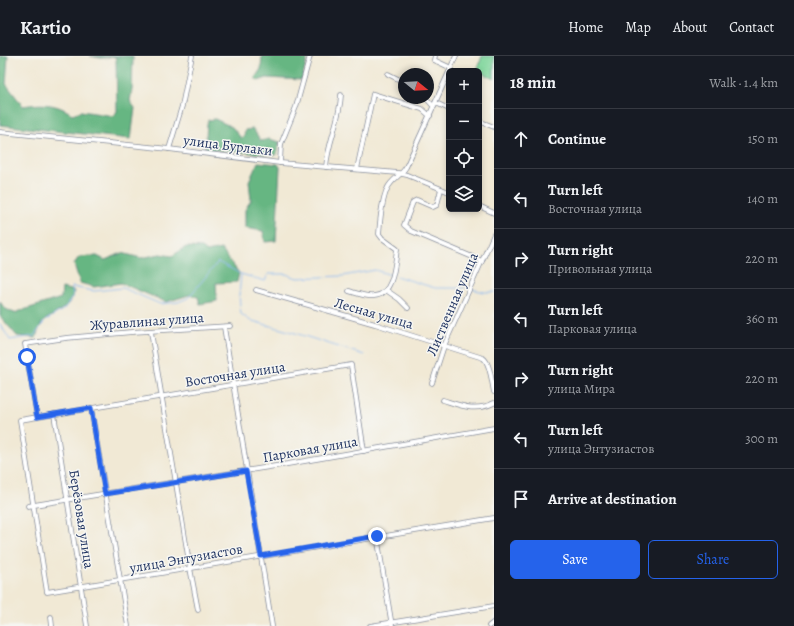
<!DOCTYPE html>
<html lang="en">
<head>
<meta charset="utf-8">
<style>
	body { margin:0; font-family:Alegreya,serif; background:#20242c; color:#f1f3f6 }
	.controls { position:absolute; right:12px; top:12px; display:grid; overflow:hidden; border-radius:6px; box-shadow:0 2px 6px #0003 }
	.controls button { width:36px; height:36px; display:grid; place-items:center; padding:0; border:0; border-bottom:1px solid #363941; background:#171b24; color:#f1f3f6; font:20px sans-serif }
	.compass { position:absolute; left:398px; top:12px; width:36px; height:36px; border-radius:50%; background:#171b24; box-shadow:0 2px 6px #0003; rotate:108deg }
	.stop { position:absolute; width:12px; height:12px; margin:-9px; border:3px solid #2563eb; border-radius:50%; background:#fff }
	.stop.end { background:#2563eb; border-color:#fff; box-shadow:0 1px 4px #0008 }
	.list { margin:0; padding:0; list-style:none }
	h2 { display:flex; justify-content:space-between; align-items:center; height:52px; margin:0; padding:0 16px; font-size:17px }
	h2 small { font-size:13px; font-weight:400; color:#9ea1a6 }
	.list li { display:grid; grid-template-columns:26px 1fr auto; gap:12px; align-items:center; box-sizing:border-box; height:60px; padding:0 16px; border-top:1px solid #363941 }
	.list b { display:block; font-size:15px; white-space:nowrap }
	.list p { margin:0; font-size:13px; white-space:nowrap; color:#9ea1a6 }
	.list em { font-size:13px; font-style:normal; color:#9ea1a6 }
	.actions { display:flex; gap:8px; padding:12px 16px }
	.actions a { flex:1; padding:9px 0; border:1px solid #2563eb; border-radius:6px; text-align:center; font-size:14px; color:#2563eb }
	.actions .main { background:#2563eb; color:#fff }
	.icon { flex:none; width:22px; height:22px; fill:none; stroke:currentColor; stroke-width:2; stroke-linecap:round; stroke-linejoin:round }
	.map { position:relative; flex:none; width:494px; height:570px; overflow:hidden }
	header { display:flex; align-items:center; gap:24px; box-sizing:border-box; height:56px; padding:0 20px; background:#171b24; border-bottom:1px solid #363941 }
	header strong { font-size:19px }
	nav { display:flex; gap:22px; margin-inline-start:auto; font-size:14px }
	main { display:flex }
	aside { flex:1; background:#171b24 }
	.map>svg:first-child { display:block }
</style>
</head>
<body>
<header>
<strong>Kartio</strong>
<nav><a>Home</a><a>Map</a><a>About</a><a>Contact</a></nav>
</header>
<main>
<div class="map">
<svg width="494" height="570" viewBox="0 0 494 570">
	<rect width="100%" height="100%" fill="#f6f6f2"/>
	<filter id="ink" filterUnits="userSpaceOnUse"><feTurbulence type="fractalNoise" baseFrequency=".025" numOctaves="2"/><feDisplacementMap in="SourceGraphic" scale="8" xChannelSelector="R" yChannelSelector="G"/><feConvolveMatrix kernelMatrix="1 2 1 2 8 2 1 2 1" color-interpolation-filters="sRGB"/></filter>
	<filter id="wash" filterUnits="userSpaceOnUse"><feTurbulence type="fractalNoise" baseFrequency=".012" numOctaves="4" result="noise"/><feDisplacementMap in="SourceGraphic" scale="16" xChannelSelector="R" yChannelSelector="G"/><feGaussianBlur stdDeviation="0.9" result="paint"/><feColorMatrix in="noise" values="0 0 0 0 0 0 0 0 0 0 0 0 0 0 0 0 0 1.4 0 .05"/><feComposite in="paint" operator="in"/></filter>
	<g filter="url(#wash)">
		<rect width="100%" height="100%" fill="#f1e9d5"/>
		<polygon fill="#7dd59a" stroke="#4c827c" points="482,0 494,0 494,23 477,15"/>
		<g fill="#66b682" stroke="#407270">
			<path d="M0,0h8l-2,28 17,22c19,-3 33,-3 49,8l9,-3 33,5 3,-5 -1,-54 -15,1 -11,-2h43l-1,34 -2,11 5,7 -4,31 -131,-14z"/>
			<polygon points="262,0 308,0 302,24 267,22 258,25 255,22 261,13"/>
			<polygon points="215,63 232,71 241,82 244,81 245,74 253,73 261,85 269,83 280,86 276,99 205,93 207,68 208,64"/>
			<polygon points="258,106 278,108 280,111 276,185 265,186 263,175 245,172 245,154 251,144 249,125"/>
			<polygon points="186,191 202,192 207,196 221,193 239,217 237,226 216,227 217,245 200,248 198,241 189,239 166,246 121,227 94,231 80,227 74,208 79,201 97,200 105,204 122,197 141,202 160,198 172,200"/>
			<path d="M62,232l12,3c-2,7 -5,14 -12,18 -15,12 -20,7 -26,29l-19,-2 -17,-20v-15l4,7 10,5 47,-15z"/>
		</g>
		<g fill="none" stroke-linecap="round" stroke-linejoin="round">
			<g stroke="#85b5f0" stroke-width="1">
				<polyline points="241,219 239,239 241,258 249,264 292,276 364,299"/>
				<polyline points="396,220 435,232 465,232"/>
				<polyline points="472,233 484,236 494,236"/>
				<polyline points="0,268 10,284 34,280 45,265 64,253 73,240 72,231 94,235 123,232 160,248 178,246 188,242 218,206 241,218 265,225 268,218 286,218 297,222 343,220 375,214 391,219"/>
			</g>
		</g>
	</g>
	<g filter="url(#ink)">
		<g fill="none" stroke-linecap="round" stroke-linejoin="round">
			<defs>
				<g id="minor">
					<polyline points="435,0 434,4 451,12"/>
					<polyline points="450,13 456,0"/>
					<polyline points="388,18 404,26"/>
					<polyline points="426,42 434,51"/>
					<polyline points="436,47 449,53"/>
					<polyline points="479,65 494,71"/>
					<polyline points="0,76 169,93 280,107 398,117 407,119 449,136"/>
					<polyline points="169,93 182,50 192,0"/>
					<polyline points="280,107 281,88 296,51 310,0"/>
					<path d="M326,111c2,-25 14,-47 15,-72"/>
					<polyline points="357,113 373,38 422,53 430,60"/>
					<polyline points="441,133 437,149 433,151 417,144 413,146 404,169 411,175 482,205"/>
					<polyline points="479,150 494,157"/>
					<path d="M256,234l119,34 108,34c7,4 9,25 11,34"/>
					<polyline points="386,234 399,243 408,252"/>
					<path d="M349,235c7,2 17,6 25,5 20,-1 21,-33 23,-47l-15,-11 -3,-4c1,-13 3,-42 12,-51 5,-6 11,-9 15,-16l43,-95"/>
					<polyline points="224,271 272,570"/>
					<polyline points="151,276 190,512 198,554"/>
					<polyline points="432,327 444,290 494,178"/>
					<path d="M443,344c19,6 32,12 51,3"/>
					<polyline points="91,352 128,570"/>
					<polyline points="54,358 87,570"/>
					<polyline points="37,361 25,288 66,282 132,276 230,270"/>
					<polyline points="364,395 351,309 20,364 47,536 494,462"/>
					<polyline points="28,450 282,409 494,372"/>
					<polyline points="377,480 392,570"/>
					<polyline points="51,561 52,570"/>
					<polyline points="370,570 494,550"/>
					<polyline points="489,570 494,566"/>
				</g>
			</defs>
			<use href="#minor" stroke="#868c9a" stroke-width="5.5"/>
			<use href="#minor" stroke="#fff" stroke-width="4"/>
		</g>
	</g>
	<g fill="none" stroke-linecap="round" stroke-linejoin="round" filter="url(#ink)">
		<polyline stroke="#2563eb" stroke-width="5" points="27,301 37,361 91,352 105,438 246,415 261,500 377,480"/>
	</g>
	<g text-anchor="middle" stroke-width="3" stroke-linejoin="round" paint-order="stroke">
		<g font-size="14" fill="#1b2f5e" stroke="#f6f6f2">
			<text transform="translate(228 89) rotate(7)" y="5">улица Бурлаки</text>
			<text transform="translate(452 248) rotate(-67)" y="5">Лиственная улица</text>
			<text transform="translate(374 257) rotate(16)" y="5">Лесная улица</text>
			<text transform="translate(147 265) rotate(-4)" y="5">Журавлиная улица</text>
			<text transform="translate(235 318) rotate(-9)" y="5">Восточная улица</text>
			<text transform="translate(310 393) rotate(-10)" y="5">Парковая улица</text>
			<text transform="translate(82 463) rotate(81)" y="5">Берёзовая улица</text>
			<text transform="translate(186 502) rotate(-10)" y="5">улица Энтузиастов</text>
		</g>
	</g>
</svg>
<div class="controls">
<button>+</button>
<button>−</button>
<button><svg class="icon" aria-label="locate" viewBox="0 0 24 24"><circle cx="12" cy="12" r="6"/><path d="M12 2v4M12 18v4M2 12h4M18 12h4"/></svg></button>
<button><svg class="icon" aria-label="layers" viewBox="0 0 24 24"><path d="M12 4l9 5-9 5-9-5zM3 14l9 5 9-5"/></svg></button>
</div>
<svg class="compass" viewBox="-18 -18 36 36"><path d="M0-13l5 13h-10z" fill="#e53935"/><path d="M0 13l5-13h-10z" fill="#9ea1a6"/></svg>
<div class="stop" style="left:27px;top:301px"></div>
<div class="stop end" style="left:377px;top:480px"></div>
</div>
<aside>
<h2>18 min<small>Walk · 1.4 km</small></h2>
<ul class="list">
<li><svg class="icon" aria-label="ahead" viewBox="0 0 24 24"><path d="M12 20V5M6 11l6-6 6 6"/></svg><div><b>Continue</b></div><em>150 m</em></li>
<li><svg class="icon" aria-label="left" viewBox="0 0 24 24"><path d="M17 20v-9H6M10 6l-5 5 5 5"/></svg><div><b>Turn left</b><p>Восточная улица</p></div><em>140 m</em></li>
<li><svg class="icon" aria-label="right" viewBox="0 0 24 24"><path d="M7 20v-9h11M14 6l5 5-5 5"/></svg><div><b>Turn right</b><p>Привольная улица</p></div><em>220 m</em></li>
<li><svg class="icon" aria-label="left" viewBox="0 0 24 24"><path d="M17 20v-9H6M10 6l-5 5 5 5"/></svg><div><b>Turn left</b><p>Парковая улица</p></div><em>360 m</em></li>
<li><svg class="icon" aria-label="right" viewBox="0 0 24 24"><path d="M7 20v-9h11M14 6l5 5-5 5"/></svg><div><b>Turn right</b><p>улица Мира</p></div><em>220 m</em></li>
<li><svg class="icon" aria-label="left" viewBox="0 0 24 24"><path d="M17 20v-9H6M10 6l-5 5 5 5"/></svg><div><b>Turn left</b><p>улица Энтузиастов</p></div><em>300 m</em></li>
<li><svg class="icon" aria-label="arrive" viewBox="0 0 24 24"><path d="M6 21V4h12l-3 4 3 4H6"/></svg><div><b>Arrive at destination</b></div></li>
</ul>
<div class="actions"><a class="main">Save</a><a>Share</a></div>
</aside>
</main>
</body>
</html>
